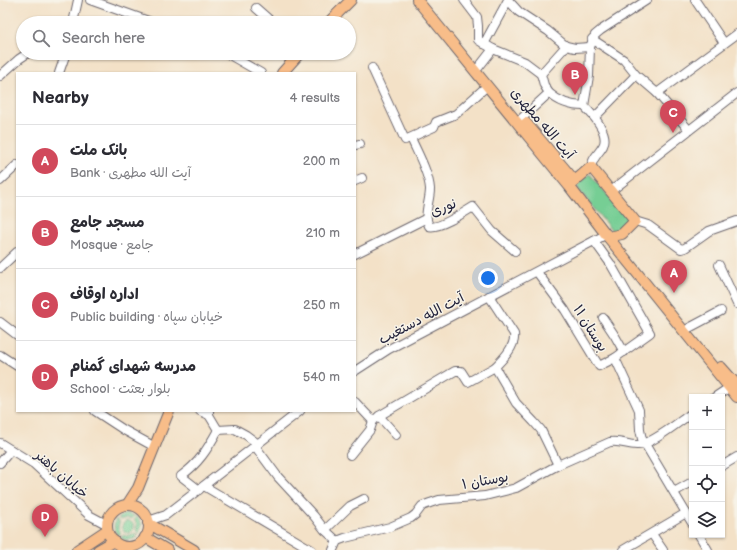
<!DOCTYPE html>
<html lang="en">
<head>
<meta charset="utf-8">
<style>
	body { margin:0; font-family:"Balsamiq Sans","Playpen Sans Arabic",sans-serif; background:#f7f7f7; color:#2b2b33 }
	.controls { position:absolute; right:12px; bottom:12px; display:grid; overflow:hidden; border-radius:0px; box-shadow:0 1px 3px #0004 }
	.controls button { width:36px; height:36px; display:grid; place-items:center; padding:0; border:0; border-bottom:1px solid #e1e1e2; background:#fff; color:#2b2b33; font:20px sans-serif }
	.you { position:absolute; left:488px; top:278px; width:14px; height:14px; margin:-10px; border:3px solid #fff; border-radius:50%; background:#1a73e8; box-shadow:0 0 0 6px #1a73e833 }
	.badge { display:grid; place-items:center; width:26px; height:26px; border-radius:50%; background:#d1495b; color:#fff; font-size:13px; font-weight:700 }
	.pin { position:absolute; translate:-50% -33px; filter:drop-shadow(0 1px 2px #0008) }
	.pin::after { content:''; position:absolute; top:21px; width:14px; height:12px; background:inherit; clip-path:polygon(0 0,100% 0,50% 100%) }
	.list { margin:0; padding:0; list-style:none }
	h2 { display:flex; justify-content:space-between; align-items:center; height:52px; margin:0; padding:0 16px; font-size:17px }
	h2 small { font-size:13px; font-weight:400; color:#7c7c81 }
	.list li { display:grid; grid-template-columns:26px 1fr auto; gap:12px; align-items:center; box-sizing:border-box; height:72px; padding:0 16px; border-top:1px solid #e1e1e2 }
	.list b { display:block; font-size:15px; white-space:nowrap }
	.list p { margin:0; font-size:13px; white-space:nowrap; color:#7c7c81 }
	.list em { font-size:13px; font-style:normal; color:#7c7c81 }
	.icon { flex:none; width:22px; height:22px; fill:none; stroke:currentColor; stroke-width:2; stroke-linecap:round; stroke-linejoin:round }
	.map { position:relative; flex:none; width:737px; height:550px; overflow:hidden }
	.search { position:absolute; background:#fff; box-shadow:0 1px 3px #0004; left:16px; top:16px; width:340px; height:44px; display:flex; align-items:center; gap:10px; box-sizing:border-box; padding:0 14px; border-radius:22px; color:#7c7c81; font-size:15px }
	.panel { position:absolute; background:#fff; box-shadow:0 1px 3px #0004; left:16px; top:72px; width:340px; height:340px; border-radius:0px }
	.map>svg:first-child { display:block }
</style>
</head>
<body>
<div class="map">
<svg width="737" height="550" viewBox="0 0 737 550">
	<rect width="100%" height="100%" fill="#f7f3e8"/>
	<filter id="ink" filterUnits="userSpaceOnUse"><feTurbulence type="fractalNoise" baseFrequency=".025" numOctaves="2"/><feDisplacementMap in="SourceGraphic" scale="8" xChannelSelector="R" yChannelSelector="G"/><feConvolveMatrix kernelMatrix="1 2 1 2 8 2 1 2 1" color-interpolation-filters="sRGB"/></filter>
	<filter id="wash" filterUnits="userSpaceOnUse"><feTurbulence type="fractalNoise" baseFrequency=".012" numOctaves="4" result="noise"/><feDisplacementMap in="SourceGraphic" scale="16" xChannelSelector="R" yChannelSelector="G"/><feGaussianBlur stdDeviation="0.9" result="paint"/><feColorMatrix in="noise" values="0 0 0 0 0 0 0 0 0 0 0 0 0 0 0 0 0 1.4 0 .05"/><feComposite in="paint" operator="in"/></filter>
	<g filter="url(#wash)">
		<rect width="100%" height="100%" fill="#f3e1c7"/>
		<g fill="#76ce94" stroke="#4c7868">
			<polygon points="590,174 628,219 628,222 618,232 611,230 578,189 578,184"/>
			<polygon points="126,513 135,516 132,519 127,518 121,520 118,518"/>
			<polygon points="137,516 142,524 139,534 136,531 137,525 134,520"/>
			<path d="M116,519l4,3 -2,5 3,6 -3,3c-4,-5 -5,-11 -2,-17z"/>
			<circle cx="128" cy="527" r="6"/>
			<path d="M134,533l4,3c-6,5 -11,5 -17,2l2,-3 5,1z"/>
		</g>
	</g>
	<g filter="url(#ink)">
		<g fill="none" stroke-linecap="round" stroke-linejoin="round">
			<defs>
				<g id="minor">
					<polyline points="90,0 154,23"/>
					<polyline points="464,0 477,17 478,26 478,40 493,49 525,62 541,74"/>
					<polyline points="508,0 519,12 548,31 566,46"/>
					<polyline points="695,0 724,43"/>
					<polyline points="256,8 273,23"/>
					<polyline points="73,23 78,0"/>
					<polyline points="592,39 624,60 636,75 657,93 689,130"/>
					<polyline points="484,44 508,0"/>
					<polyline points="226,53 261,73"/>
					<polyline points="372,68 405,140 434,127 436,122 456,114 487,86"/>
					<polyline points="475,72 493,49"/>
					<polyline points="59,73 66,53"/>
					<polyline points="0,76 19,59 28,53"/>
					<polyline points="549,93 544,85 541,74 566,46 575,48 590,47"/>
					<polyline points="657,93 737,34"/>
					<polyline points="595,117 636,75"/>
					<path d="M522,118l27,-25c10,9 21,13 35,13"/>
					<path d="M411,138c6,14 18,35 19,51 0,13 -7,25 -1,37 8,4 36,-14 44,-19l19,24 23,20"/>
					<polyline points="355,145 360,144"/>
					<path d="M591,167c2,-11 7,-12 12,-21 7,-13 -11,-32 -19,-40l5,-30 1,-29 5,-12 6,-5 46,-30"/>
					<polyline points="0,181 17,165"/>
					<polyline points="355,181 362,178"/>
					<polyline points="611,191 737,93"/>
					<polyline points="635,221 648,225 681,249 685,248 709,231 737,221"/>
					<polyline points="594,241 610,263 650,333 615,358"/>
					<polyline points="355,254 425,219"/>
					<polyline points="719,265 737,304"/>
					<polyline points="0,268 17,252"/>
					<polyline points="537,272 565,310 599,366 615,358 639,410 640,430 642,439 692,523"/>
					<path d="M489,296l25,38c2,12 -11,25 -19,33l21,36 18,19 7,8 17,35"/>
					<polyline points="603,318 615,336 624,352"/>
					<polyline points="0,322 17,335"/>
					<polyline points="689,328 721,311"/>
					<polyline points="0,355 17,366"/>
					<polyline points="355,371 389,349 607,234"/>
					<polyline points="715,397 730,387"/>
					<polyline points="355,402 373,421"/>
					<polyline points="95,411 124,430 155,447"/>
					<polyline points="200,411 209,415 209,411"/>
					<polyline points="379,416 396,435"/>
					<polyline points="218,430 235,429 246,435 258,444"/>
					<polyline points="0,443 34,464 89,515 106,524"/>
					<polyline points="255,446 278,477 314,516 324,529 337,541"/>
					<polyline points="350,455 370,430 373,421 379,416 455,371 461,371 468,382 495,367"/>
					<polyline points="0,463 11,450"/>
					<polyline points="722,466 737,457"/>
					<polyline points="204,486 312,550"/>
					<path d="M199,490l-18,-14c18,-13 26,-26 37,-46l-9,-15"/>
					<polyline points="674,492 692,482"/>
					<polyline points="148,521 166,515 300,411"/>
					<polyline points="325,530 350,506 364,499"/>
					<polyline points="652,534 663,550"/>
					<polyline points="699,535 708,550"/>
					<polyline points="130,550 130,546"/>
					<path d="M333,550l4,-9 8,-3 45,-11 21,-9 5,-4 6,-8 8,-3 9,-3 46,-4 31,-8 42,-23 52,-23c10,-2 19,4 28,3 13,0 42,-24 54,-32"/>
					<polyline points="623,550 686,513"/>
				</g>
				<g id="major">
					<polyline points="417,0 569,186 608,237 622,234 635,221 591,167 569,186"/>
					<polyline points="328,23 351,0"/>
					<polyline points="282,73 300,53"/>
					<polyline points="526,123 575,181"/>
					<polyline points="608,237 737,397"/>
					<polyline points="721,367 737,385"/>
					<circle cx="128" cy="526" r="21"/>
					<polyline points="127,505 138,488 169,411"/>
					<polyline points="148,523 194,550"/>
					<polyline points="145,537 167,550"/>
					<polyline points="77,550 107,530"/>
					<polyline points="98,550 114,541"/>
				</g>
			</defs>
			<use href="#minor" stroke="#6b656c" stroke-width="10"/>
			<use href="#major" stroke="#6b656c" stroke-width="12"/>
			<use href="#minor" stroke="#fff" stroke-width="8"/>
			<use href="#major" stroke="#f8bd89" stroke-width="10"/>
		</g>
	</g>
	<g text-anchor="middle" stroke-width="3" stroke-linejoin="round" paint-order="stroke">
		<g font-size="14" fill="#22223b" stroke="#f7f3e8">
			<text transform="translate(543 123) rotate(49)" y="5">آیت الله مطهری</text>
			<text transform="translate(443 207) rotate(-22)" y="5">نوری</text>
			<text transform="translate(421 318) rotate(-28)" y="5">آیت الله دستغیب</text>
			<text transform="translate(591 328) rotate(58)" y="5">بوستان ۱۱</text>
			<text transform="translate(62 474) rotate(41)" y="5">خیابان باهنر</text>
			<text transform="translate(485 480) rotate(-10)" y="5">بوستان ۱</text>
		</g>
	</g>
</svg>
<div class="controls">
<button>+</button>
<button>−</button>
<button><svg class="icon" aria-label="locate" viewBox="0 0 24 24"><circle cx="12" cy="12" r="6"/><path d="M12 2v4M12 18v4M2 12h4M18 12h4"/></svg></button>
<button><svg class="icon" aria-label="layers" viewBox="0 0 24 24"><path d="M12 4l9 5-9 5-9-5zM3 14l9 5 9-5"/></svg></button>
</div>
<div class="you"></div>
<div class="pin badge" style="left:674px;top:293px">A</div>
<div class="pin badge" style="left:575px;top:95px">B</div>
<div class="pin badge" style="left:673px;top:133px">C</div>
<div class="pin badge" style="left:45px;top:537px">D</div>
<div class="search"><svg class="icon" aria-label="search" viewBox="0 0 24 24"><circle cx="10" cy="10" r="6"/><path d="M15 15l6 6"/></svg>Search here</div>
<section class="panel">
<h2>Nearby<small>4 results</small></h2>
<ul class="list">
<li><span class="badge">A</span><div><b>بانک ملت</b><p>Bank · آیت الله مطهری</p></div><em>200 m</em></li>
<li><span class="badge">B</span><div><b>مسجد جامع</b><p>Mosque · جامع</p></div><em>210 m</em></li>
<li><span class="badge">C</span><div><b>اداره اوقاف</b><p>Public building · خیابان سپاه</p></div><em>250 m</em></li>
<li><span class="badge">D</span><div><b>مدرسه شهدای گمنام</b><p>School · بلوار بعثت</p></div><em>540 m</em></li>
</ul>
</section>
</div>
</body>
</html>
